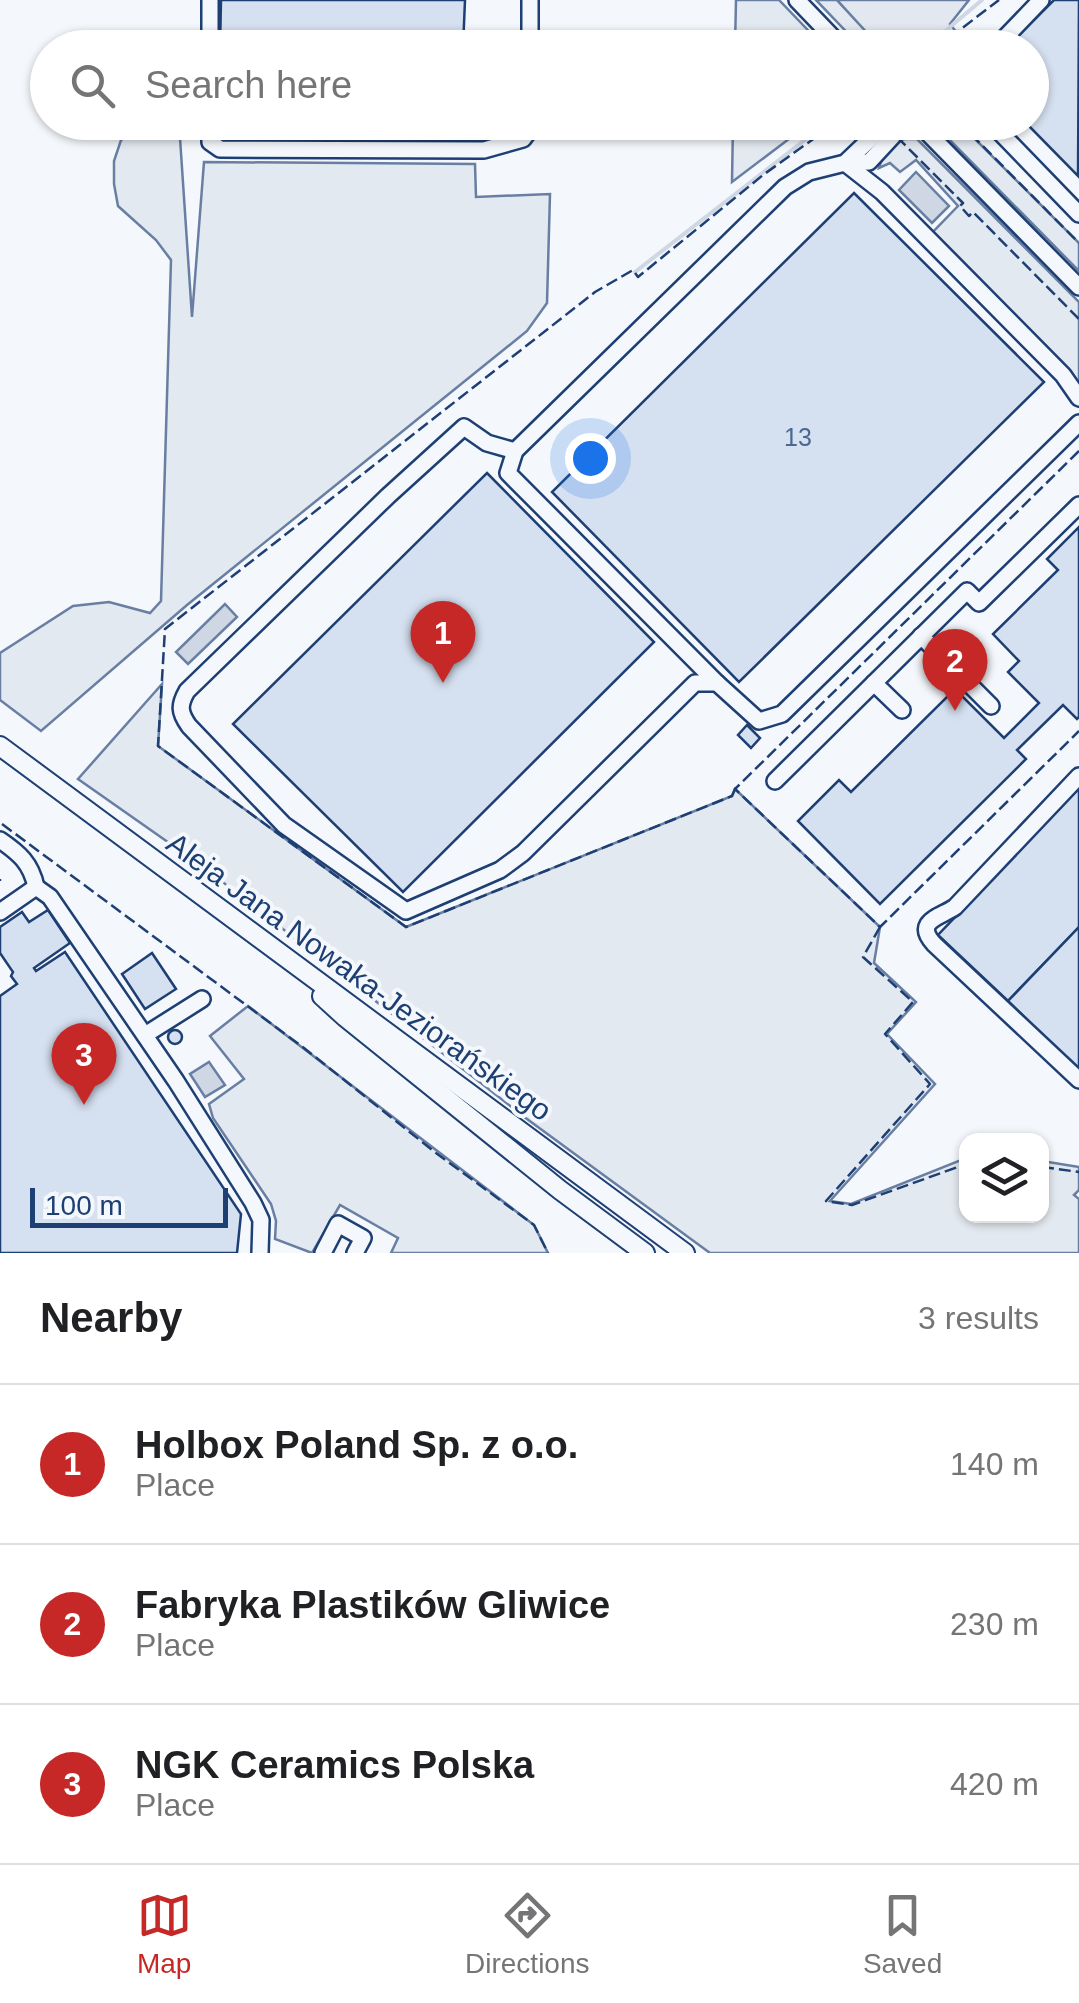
<!DOCTYPE html>
<html lang="en">
<head>
<meta charset="utf-8">
<style>
	body { margin:0; font-family:Helvetica,sans-serif; background:#f6f6f6; color:#202124 }
	.controls { position:absolute; right:30px; bottom:30px; display:grid; overflow:hidden; border-radius:20px; box-shadow:0 2px 8px #0004 }
	.controls button { width:90px; height:90px; display:grid; place-items:center; padding:0; border:0; border-bottom:2px solid #e0e0e0; background:#fff; color:#202124; font:50px sans-serif }
	.scale { position:absolute; left:30px; bottom:25px; width:198px; box-sizing:border-box; padding-left:10px; border:5px solid #1d3f73; border-top:0; font-size:28px; line-height:35px; white-space:nowrap; color:#1d3f73; -webkit-text-stroke:8px #f4f7fb; paint-order:stroke }
	.you { position:absolute; left:590px; top:458px; width:35px; height:35px; margin:-25px; border:8px solid #fff; border-radius:50%; background:#1a73e8; box-shadow:0 0 0 15px #1a73e833 }
	.badge { display:grid; place-items:center; width:65px; height:65px; border-radius:50%; background:#c62828; color:#fff; font-size:32px; font-weight:700 }
	.pin { position:absolute; translate:-50% -82px; filter:drop-shadow(0 2px 5px #0008) }
	.pin::after { content:''; position:absolute; top:52px; width:35px; height:30px; background:inherit; clip-path:polygon(0 0,100% 0,50% 100%) }
	.list { margin:0; padding:0; list-style:none }
	h2 { display:flex; justify-content:space-between; align-items:center; height:130px; margin:0; padding:0 40px; font-size:42px }
	h2 small { font-size:32px; font-weight:400; color:#757577 }
	.list li { display:grid; grid-template-columns:65px 1fr auto; gap:30px; align-items:center; box-sizing:border-box; height:160px; padding:0 40px; border-top:2px solid #e0e0e0 }
	.list b { display:block; font-size:38px; white-space:nowrap }
	.list p { margin:0; font-size:32px; white-space:nowrap; color:#757577 }
	.list em { font-size:32px; font-style:normal; color:#757577 }
	.icon { flex:none; width:55px; height:55px; fill:none; stroke:currentColor; stroke-width:2; stroke-linecap:round; stroke-linejoin:round }
	.map { position:relative; flex:none; width:1079px; height:1253px; overflow:hidden }
	.search { position:absolute; background:#fff; box-shadow:0 2px 8px #0004; left:30px; right:30px; top:30px; height:110px; display:flex; align-items:center; gap:25px; box-sizing:border-box; padding:0 35px; border-radius:55px; color:#757577; font-size:38px }
	.sheet { height:610px; background:#fff }
	nav { display:flex; justify-content:space-around; align-items:center; box-sizing:border-box; height:140px; border-top:2px solid #e0e0e0; background:#fff; font-size:28px; color:#757577 }
	nav a { display:grid; justify-items:center; gap:5px }
	nav .on { color:#c62828 }
	.map>svg:first-child { display:block }
</style>
</head>
<body>
<div class="map">
<svg width="1079" height="1253" viewBox="0 0 1079 1253">
	<rect width="100%" height="100%" fill="#f4f7fb"/>
	<g fill="#e3e9f0" stroke="#687fa3" stroke-width="2.5">
		<polygon points="736,0 779,0 824,47 735,47"/>
		<polygon points="816,0 837,0 881,47 861,47"/>
		<polygon points="153,123 179,123 192,317 204,162 475,164 476,197 550,194 547,303 527,331 187,605 41,731 0,700 0,653 73,606 109,602 150,613 161,601 171,260 156,240 118,206 114,184 114,161 121,140"/>
		<polygon points="733,123 733,122 810,123 732,182"/>
		<polygon points="933,123 959,123 1079,243 1079,271"/>
		<path d="M905,139h12l162,163v83l-150,-149 29,-30 -42,-46 -16,12 -10,-9 -11,5c4,-14 12,-26 26,-29z"/>
		<polygon points="162,684 158,746 406,927 732,796 735,789 880,927 874,963 916,1002 887,1034 935,1084 830,1201 851,1204 966,1158 966,1216 1042,1216 1042,1161 1079,1167 1079,1190 1074,1195 1079,1199 1079,1253 710,1253 527,1119 202,866 78,779"/>
		<polygon points="248,1006 534,1225 548,1253 391,1253 398,1238 340,1205 312,1253 275,1239 276,1221 271,1204 213,1118 209,1104 244,1079 210,1036"/>
	</g>
	<polygon fill="#e3e8f0" stroke="#687fa3" stroke-width="2.5" points="837,0 969,0 950,24 957,33 936,47 881,48"/>
	<g fill="#cfd7e4" stroke="#687fa3" stroke-width="2.5">
		<polygon points="916,172 949,206 932,223 899,190"/>
		<polygon points="225,604 237,617 188,664 176,652"/>
		<polygon points="209,1062 225,1085 205,1097 190,1074"/>
	</g>
	<g fill="none" stroke-linecap="round" stroke-linejoin="round">
		<g stroke="#cfd7e4" stroke-width="4">
			<polyline points="925,48 982,0"/>
			<polyline points="635,272 828,122"/>
		</g>
	</g>
	<g fill="#d5e0f0" stroke="#1d3f73" stroke-width="2.5">
		<polygon points="221,0 465,0 463,48 220,48"/>
		<polygon points="1054,0 1079,0 1078,176 1025,122 1032,122 1032,48 1006,48"/>
		<polygon points="220,122 461,122 460,136 219,134"/>
		<polygon points="854,193 1044,382 739,682 552,492"/>
		<polygon points="487,473 654,642 403,892 233,724"/>
		<polygon points="1079,527 1079,717 1077,719 1063,705 1017,750 1026,759 880,904 798,821 839,780 851,792 955,689 1004,738 1039,703 1008,672 1019,661 993,634 1058,570 1047,559"/>
		<polygon points="747,725 760,738 751,748 738,735"/>
		<polygon points="1079,788 1079,927 1008,1001 938,935"/>
		<polygon points="48,910 70,943 34,968 36,971 65,952 241,1214 237,1253 0,1253 0,996 17,984 11,976 13,972 0,953 0,927 22,912 29,922"/>
		<polygon points="1079,927 1079,1070 1008,1001"/>
		<polygon points="152,953 176,989 145,1009 122,974"/>
		<circle cx="175" cy="1037" r="7"/>
	</g>
	<g fill="none" stroke-linecap="round" stroke-linejoin="round">
		<defs>
			<g id="minor">
				<polyline points="797,0 843,48"/>
				<polyline points="210,48 210,0"/>
				<polyline points="530,48 530,0"/>
				<polyline points="995,48 1041,0"/>
				<polyline points="210,122 210,142 220,149 484,150 523,139 529,131 529,122"/>
				<polyline points="917,122 1079,287"/>
				<polyline points="990,122 1079,214"/>
				<polyline points="845,163 882,192 1063,375 1079,398"/>
				<polyline points="845,163 869,162 906,122"/>
				<path d="M515,451l-28,-8 -23,-16 -76,69 -201,195c-8,14 -8,21 2,35l95,99 122,86 94,-41 23,-17 172,-170h22l42,38 23,-7 297,-291"/>
				<polyline points="921,636 991,706"/>
				<polyline points="717,683 508,473 515,451 785,187 809,172 845,163 888,122"/>
				<polyline points="874,683 902,710"/>
				<path d="M1079,776l-124,131c-14,10 -42,14 -21,37l145,136"/>
				<polyline points="775,781 967,591 979,603 1079,505"/>
				<path d="M0,840c19,13 31,23 36,47"/>
				<polyline points="0,912 36,887 50,897 176,1081 253,1203 261,1220 260,1253"/>
				<polyline points="145,1035 202,999"/>
				<polyline points="323,1253 338,1224 363,1238 355,1253"/>
			</g>
			<g id="major">
				<polyline points="0,746 685,1253"/>
				<polyline points="322,996 345,1017 560,1190 645,1253"/>
			</g>
		</defs>
		<use href="#minor" stroke="#1d3f73" stroke-width="20"/>
		<use href="#major" stroke="#1d3f73" stroke-width="22"/>
		<use href="#minor" stroke="#f4f7fb" stroke-width="15"/>
		<use href="#major" stroke="#f4f7fb" stroke-width="18"/>
		<g stroke="#1d3f73" stroke-width="2.5" stroke-dasharray="12 5" stroke-linecap="butt">
			<polyline points="936,48 999,0"/>
			<polyline points="959,122 1079,243"/>
			<polyline points="897,137 963,203 960,206 969,216 973,212 1079,319"/>
			<polyline points="1079,451 735,789 880,927 1079,731"/>
			<polyline points="735,789 732,796 406,927 158,746 165,629 595,292 633,270 638,277 763,175 837,122"/>
			<polyline points="2,824 304,1048 436,1153 534,1225 548,1253"/>
			<polyline points="0,879 0,881"/>
			<polyline points="880,927 863,957 913,1002 885,1034 930,1084 826,1201 852,1205 966,1164"/>
			<polyline points="1042,1167 1079,1172"/>
		</g>
	</g>
	<g text-anchor="middle" stroke-width="8" stroke-linejoin="round" paint-order="stroke">
		<g font-size="25" fill="#4b6792">
			<text x="798" y="446">13</text>
		</g>
		<g font-size="30" fill="#1d3f73" stroke="#f4f7fb">
			<text transform="translate(359 977) rotate(36)" y="10">Aleja Jana Nowaka-Jeziorańskiego</text>
		</g>
	</g>
</svg>
<div class="controls">
<button><svg class="icon" aria-label="layers" viewBox="0 0 24 24"><path d="M12 4l9 5-9 5-9-5zM3 14l9 5 9-5"/></svg></button>
</div>
<div class="scale">100 m</div>
<div class="you"></div>
<div class="pin badge" style="left:443px;top:683px">1</div>
<div class="pin badge" style="left:955px;top:711px">2</div>
<div class="pin badge" style="left:84px;top:1105px">3</div>
<div class="search"><svg class="icon" aria-label="search" viewBox="0 0 24 24"><circle cx="10" cy="10" r="6"/><path d="M15 15l6 6"/></svg>Search here</div>
</div>
<section class="sheet">
<h2>Nearby<small>3 results</small></h2>
<ul class="list">
<li><span class="badge">1</span><div><b>Holbox Poland Sp. z o.o.</b><p>Place</p></div><em>140 m</em></li>
<li><span class="badge">2</span><div><b>Fabryka Plastików Gliwice</b><p>Place</p></div><em>230 m</em></li>
<li><span class="badge">3</span><div><b>NGK Ceramics Polska</b><p>Place</p></div><em>420 m</em></li>
</ul>
</section>
<nav>
<a class="on"><svg class="icon" aria-label="map" viewBox="0 0 24 24"><path d="M3 6l6-2 6 2 6-2v14l-6 2-6-2-6 2zM9 4v14M15 6v14"/></svg>Map</a>
<a><svg class="icon" aria-label="directions" viewBox="0 0 24 24"><path d="M12 3l9 9-9 9-9-9zM9 14v-3h6M13 9l2 2-2 2"/></svg>Directions</a>
<a><svg class="icon" aria-label="saved" viewBox="0 0 24 24"><path d="M7 4h10v16l-5-4-5 4z"/></svg>Saved</a>
</nav>
</body>
</html>
